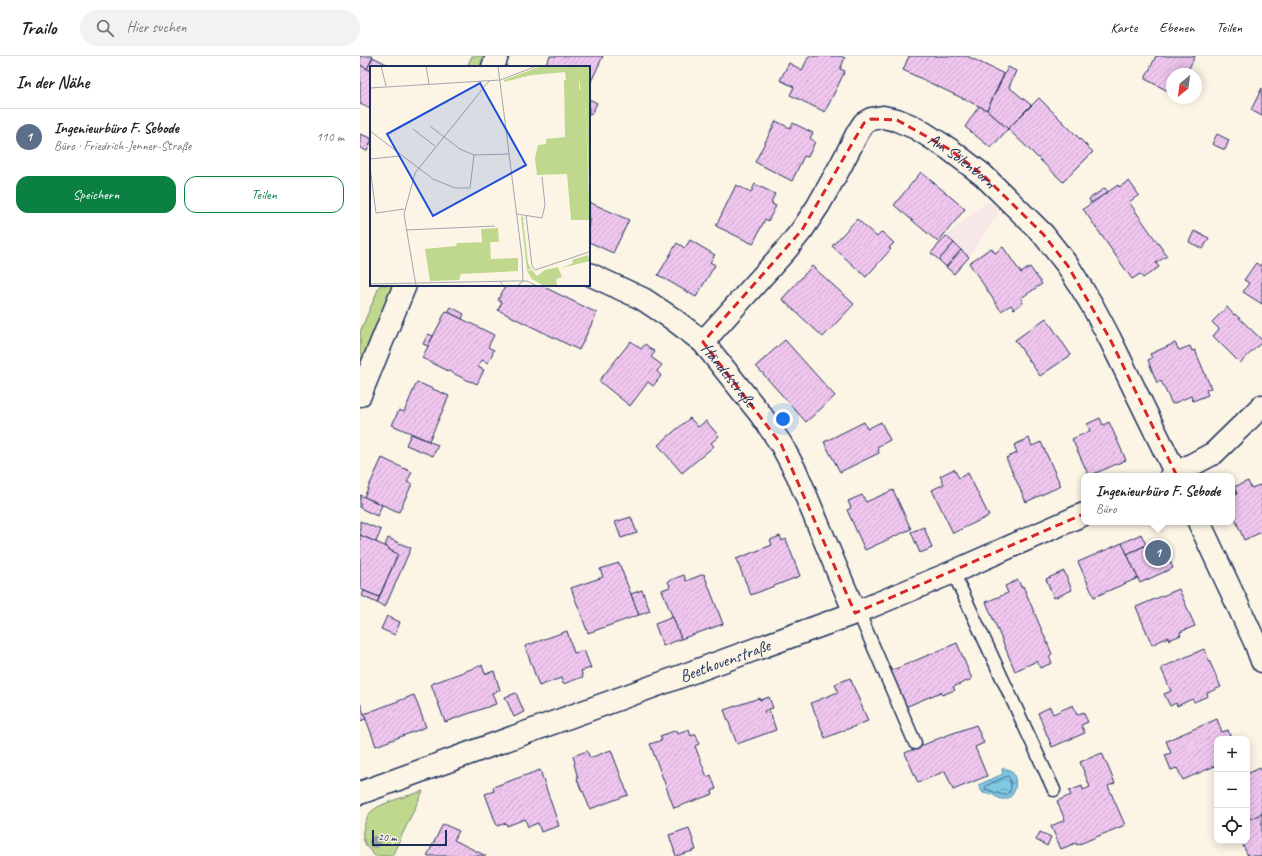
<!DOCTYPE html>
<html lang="de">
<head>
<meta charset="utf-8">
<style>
	body { margin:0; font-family:Caveat,sans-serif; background:#f2f2f2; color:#202124 }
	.controls { position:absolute; right:12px; bottom:12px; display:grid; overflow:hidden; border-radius:8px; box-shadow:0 2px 10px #0003 }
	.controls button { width:36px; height:36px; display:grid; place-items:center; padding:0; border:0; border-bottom:1px solid #e0e0e0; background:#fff; color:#202124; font:20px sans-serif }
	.compass { position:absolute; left:806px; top:12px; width:36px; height:36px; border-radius:50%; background:#fff; box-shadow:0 2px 10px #0003; rotate:209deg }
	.scale { position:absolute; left:12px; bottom:10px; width:75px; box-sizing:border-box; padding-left:4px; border:2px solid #1b2f5e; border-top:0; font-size:11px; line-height:14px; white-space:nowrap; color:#1b2f5e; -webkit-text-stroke:3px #fcf5e5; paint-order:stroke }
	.you { position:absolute; left:423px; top:363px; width:14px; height:14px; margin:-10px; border:3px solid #fff; border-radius:50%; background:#1a73e8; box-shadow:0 0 0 6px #1a73e833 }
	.badge { display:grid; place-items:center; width:26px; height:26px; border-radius:50%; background:#0b8043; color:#fff; font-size:13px; font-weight:700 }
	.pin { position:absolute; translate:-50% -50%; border:2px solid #fff; box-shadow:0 1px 4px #0006 }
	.popup { position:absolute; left:721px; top:417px; width:154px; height:52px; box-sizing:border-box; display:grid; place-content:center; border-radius:8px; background:#fff; filter:drop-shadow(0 1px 3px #0005); font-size:13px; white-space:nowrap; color:#757577 }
	.popup b { font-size:15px; color:#202124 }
	.popup::after { content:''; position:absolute; left:50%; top:100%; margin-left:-8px; border:8px solid transparent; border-top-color:#fff }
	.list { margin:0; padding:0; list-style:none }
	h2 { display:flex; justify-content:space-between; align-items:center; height:52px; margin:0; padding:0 16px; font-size:17px }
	h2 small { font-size:13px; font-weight:400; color:#757577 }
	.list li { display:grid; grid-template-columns:26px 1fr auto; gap:12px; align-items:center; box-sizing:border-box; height:56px; padding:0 16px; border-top:1px solid #e0e0e0 }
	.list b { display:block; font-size:15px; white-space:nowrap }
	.list p { margin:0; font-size:13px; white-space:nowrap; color:#757577 }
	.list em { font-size:13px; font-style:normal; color:#757577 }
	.actions { display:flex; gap:8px; padding:12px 16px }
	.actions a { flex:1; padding:9px 0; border:1px solid #0b8043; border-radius:12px; text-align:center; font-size:14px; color:#0b8043 }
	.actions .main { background:#0b8043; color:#fff }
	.icon { flex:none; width:22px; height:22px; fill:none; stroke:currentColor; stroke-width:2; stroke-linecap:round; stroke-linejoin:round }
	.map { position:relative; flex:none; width:902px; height:800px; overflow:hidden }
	header { display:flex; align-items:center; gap:24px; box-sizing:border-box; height:56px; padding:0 20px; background:#fff; border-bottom:1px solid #e0e0e0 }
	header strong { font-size:19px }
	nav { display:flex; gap:22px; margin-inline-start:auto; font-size:14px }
	.search { width:280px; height:36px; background:#f2f2f2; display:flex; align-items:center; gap:10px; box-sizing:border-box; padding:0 14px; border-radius:22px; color:#757577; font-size:15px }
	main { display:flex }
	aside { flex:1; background:#fff }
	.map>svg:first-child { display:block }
</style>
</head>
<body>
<header>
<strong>Trailo</strong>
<div class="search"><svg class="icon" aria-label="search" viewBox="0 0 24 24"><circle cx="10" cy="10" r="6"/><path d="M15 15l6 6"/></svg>Hier suchen</div>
<nav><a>Karte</a><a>Ebenen</a><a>Teilen</a></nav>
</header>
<main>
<aside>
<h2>In der Nähe<small></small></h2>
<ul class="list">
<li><span class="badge" style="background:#5c6f8a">1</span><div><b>Ingenieurbüro F. Sebode</b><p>Büro · Friedrich-Jenner-Straße</p></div><em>110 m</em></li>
</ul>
<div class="actions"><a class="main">Speichern</a><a>Teilen</a></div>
</aside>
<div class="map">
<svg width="902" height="800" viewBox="0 0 902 800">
	<defs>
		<pattern id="water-waves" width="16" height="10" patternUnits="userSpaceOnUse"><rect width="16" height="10" fill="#81c8e2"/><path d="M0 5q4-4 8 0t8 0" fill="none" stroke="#69a3ba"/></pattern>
		<pattern id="building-hatch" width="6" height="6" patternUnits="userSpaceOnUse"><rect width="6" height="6" fill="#f0c6ee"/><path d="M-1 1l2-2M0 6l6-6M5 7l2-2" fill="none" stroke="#cdaace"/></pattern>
	</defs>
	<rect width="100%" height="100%" fill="#fcf5e5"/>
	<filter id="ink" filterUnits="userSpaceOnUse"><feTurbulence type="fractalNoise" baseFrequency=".025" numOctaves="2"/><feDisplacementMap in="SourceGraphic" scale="8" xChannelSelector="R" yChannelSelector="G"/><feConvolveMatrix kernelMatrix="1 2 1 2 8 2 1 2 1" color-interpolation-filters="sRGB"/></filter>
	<g filter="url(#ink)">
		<polygon fill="#f8e7e8" points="628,144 640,155 609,201 594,218 571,197 586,180"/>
		<g fill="#c0d88e" stroke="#6e8476">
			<polygon points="112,0 124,0 120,11 107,11"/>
			<polygon points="20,229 33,229 0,308 0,276"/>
			<path d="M63,735l-31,65h-17c-9,-9 -15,-17 -11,-30 2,-5 3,-10 7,-14 8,-9 40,-17 52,-21z"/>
		</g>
		<path fill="url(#water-waves)" stroke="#588bad" d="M643,712c3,1 7,1 9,4 6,7 5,25 -7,27 -6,1 -10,-4 -15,-5 -2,0 -4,0 -7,-1l-5,-8 25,-11 -1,-4z"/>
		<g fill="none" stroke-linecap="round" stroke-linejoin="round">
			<path stroke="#446c93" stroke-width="1" d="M648,720c4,6 5,18 -4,19 -2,0 -17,-5 -19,-6l1,-3z"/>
		</g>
		<g fill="url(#building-hatch)" stroke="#1b2f5e">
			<polygon points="0,0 11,0 13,1 7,13 0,9"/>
			<polygon points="190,0 243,0 229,30 229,11 188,11 185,10"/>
			<polygon points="449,0 480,0 485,2 480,13 485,15 465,56 430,39 434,31 420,24 429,7 442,14"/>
			<polygon points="549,0 607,0 644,18 627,54 543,14"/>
			<polygon points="796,0 835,0 826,18 812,18 812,37 785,23"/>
			<polygon points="13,1 32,11 11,11 11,15 7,13"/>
			<polygon points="0,9 11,15 11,53 0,48"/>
			<polygon points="648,11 656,15 649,31 671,49 648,73 627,54"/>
			<polygon points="902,32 902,60 891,54"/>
			<polygon points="679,42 733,96 703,126 648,73"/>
			<polygon points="229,43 237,47 231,59 229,58"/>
			<polygon points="619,50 627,54 648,73 631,92 605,71"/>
			<polygon points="416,65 430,72 433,67 453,77 450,82 455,86 448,101 444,100 432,125 395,106"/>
			<polygon points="0,78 11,82 11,86 7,95 0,92"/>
			<polygon points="857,78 869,84 865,94 852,88"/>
			<polygon points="561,116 605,153 578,186 534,149"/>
			<polygon points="769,125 779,139 769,146 807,200 796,207 799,211 783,222 780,218 772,223 723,153 758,129 759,131"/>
			<polygon points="395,128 415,138 411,146 413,147 412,148 416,150 408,165 405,163 393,188 356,170 376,129 391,136"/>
			<polygon points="745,132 748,136 731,147 729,143"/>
			<polygon points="229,146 269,164 253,197 229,186"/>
			<polygon points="497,163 517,181 522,176 534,187 529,192 531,193 506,221 472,190"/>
			<polygon points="834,175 849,182 843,193 829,186"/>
			<polygon points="586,180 594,187 579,204 571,197"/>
			<polygon points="330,184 355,199 350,206 355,209 336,241 298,219 317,187 325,192"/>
			<polygon points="594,187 601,194 586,211 579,204"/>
			<polygon points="643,191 661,217 670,211 682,228 661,242 663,247 654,253 651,249 641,255 609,207 631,192 635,197"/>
			<polygon points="601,194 609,201 594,218 586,211"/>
			<polygon points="896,207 900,210 902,207 902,248 883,236 889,227 884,224"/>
			<polygon points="452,210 494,248 463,281 422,243"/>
			<polygon points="146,229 180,229 237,257 219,294 138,254 142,246 138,244"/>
			<polygon points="91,251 104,258 102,263 88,256"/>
			<polygon points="867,251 874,259 875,258 902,284 902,286 880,307 853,280 859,273 852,266"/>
			<polygon points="86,255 134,279 128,291 134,294 128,307 122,304 118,311 124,314 117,328 111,325 111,326 62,302"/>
			<polygon points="686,262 711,299 680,320 655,284"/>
			<polygon points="68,278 73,280 68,290 63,288"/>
			<polygon points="425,284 475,340 446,366 396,310"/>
			<polygon points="271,285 281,293 285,288 295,296 291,301 302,309 297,315 301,320 293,330 288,326 270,350 239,325"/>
			<polygon points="815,287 819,294 830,290 832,295 835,294 851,332 846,334 848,339 833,345 831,340 812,348 801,325 797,327 788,304 792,302 790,298"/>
			<polygon points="57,326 89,340 69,385 32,369 39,354 44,356"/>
			<polygon points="330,362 338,371 346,365 359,380 351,387 354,390 322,417 298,389"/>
			<polygon points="740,362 743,369 749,366 766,404 729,420 712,383 730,375 727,368"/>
			<polygon points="504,366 507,373 521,366 530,384 517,391 519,397 480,416 464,386"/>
			<polygon points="51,378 78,389 73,400 46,389"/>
			<polygon points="669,382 672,390 681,386 701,430 666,446 646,402 657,397 654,389"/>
			<polygon points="22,402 52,416 47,426 52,428 39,456 4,441"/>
			<polygon points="594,413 599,422 608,417 629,460 593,477 572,434 584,428 580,420"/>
			<polygon points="888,425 891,432 900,429 902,434 902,476 884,484 872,455 872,440 877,438 874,431"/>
			<polygon points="533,434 551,473 505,494 487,454 491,452 488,445 502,439 506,446"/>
			<polygon points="0,439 22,449 17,460 0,452"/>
			<polygon points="271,461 277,477 261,482 255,466"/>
			<polygon points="0,465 21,474 16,486 0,479"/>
			<polygon points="564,471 572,492 560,497 551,476"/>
			<polygon points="781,478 786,489 767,498 762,487"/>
			<polygon points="0,479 29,492 28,493 38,498 19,541 0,533"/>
			<polygon points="420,480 422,485 426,483 440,520 391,539 376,503 412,489 410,484"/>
			<polygon points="28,482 51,492 25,551 17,547 38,498 28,493 29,492 25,490"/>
			<polygon points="800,483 813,512 780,527 767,498"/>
			<polygon points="762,487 778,522 734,541 718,506"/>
			<polygon points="259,507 279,559 228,577 211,532 243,521 240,513"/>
			<polygon points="704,515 712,534 694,542 686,523"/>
			<polygon points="344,518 363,568 321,583 302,534 310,531 308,525 324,519 326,525"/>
			<polygon points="658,524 661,531 663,530 692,598 689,600 692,607 680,612 677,605 655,615 626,546 648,537 645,530"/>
			<polygon points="819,533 835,570 820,576 821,579 809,584 808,581 792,589 776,551"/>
			<polygon points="282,534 290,555 279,559 271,538"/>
			<polygon points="4,535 19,541 17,547 2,540"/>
			<polygon points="27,560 40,566 35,579 21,573"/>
			<polygon points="313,561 321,583 303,590 295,568"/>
			<polygon points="207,575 214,597 224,594 231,612 221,615 223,621 203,628 201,622 179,630 165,590"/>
			<polygon points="597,587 612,623 593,631 595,634 582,639 581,636 543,652 528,616"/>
			<polygon points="844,593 861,631 847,637 848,640 834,646 832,643 817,650 816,647 810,650 804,638 811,635 801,612"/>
			<polygon points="122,609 125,618 134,615 140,634 132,637 136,648 85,666 71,628"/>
			<polygon points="490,622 508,665 465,682 451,647 478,636 475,628"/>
			<polygon points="156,637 164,656 154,661 145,641"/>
			<polygon points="54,639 66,671 16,690 4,658"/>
			<polygon points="409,641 413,652 404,655 405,658 410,656 416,674 377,688 364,654 399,642 400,644"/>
			<polygon points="0,647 6,663 0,665"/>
			<polygon points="713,649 717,659 723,656 728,666 721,669 725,677 692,691 678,657 690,651 693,658"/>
			<polygon points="857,663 862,676 868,674 871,683 857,683 857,709 823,724 817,712 811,714 805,699 811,697 806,685"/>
			<polygon points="616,669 624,687 615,691 627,720 593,734 585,715 558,727 545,697 582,681"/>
			<polygon points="317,674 318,678 329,674 331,680 336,678 339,688 335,690 347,721 351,719 356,733 352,735 353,738 314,752 290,688 302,684 300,680"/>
			<polygon points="251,694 268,739 230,753 223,735 222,736 217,723 218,722 214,708 215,707 213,700 227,695 230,702"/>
			<polygon points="742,697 755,727 748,730 765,769 717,789 716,787 701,793 691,770 705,764 697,745 711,739 709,735 722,730 723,734 730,731 720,706"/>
			<polygon points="900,712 902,718 902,758 887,764 887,718"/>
			<polygon points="180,714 199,770 181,776 178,767 168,771 165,763 147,770 146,767 137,770 125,738 134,735 133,731"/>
			<polygon points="902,758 902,800 888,800 881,785 887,785 887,764"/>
			<polygon points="83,768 99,775 94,784 126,800 67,800"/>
			<polygon points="329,772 336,794 316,800 309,779"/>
			<polygon points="680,776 691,781 687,790 676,784"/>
		</g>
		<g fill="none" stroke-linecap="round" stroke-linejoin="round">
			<defs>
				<g id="lane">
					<polyline points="593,516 694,734"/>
					<polyline points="498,555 555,687"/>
				</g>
				<g id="street">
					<polyline points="133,11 137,0"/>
					<path id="s1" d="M229,218l54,25 30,20 30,23 58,73 20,29 16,30 58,139"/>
					<path id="s2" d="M343,286l83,-92 16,-20 16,-24 22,-39 18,-35 6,-9 7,-4 12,-2 14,3 19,8 33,21 34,26 60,59 25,32 24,39 18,34 67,137"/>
					<polyline points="0,339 45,229"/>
					<polyline points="811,420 854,397 902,350"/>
					<polyline points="839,466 895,586 902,605"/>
					<path id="s3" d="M0,737l495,-180 98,-41 131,-58"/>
				</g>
			</defs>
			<use href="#lane" stroke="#1b2f5e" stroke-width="15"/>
			<use href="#street" stroke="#1b2f5e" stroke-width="25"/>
			<use href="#lane" stroke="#fcf5e5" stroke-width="12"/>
			<use href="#street" stroke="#fcf5e5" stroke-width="22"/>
		</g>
		<circle fill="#979fa1" cx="15" cy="786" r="6"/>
	</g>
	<path fill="none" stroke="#d62828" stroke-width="3" stroke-dasharray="8 5" stroke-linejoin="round" d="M511,63l26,1 52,29 34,26 60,59 25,32 42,73 66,135 -321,139 -74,-169 -78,-102 99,-112 62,-107z"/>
	<g text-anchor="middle" stroke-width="3" stroke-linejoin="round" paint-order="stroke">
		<g font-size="17" fill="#1b2f5e" stroke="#fcf5e5">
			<text dy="6" stroke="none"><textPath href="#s2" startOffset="385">Am Sölenborn</textPath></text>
			<text dy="6" stroke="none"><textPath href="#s1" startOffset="175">Händelstraße</textPath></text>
			<text dy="6" stroke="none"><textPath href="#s3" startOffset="388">Beethovenstraße</textPath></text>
		</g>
	</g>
	<g transform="translate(10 10)">
		<rect width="220" height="220" fill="#fcf5e5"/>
		<path d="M194,14h15v8l6,9 5,123h-19l-4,-46 -30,1 -2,-17 3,-13 8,-1v-5l19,-2zM151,150l3,2 -1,2 5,43 3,6 -4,1zM120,176l1,17 27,-1v13l-57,3 -2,6 -29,1 -5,-32 31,-3 1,-3zM218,189l2,6 -29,7 12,-5 -1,-3zM188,201l4,10 -6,2 1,7h-13l-12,-7 -5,-8 5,-1 5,6 8,-6z" fill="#c0d88e"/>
		<path d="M171,0h49v141l-5,-109 -3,-1 -3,-17h-13l-1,-8 -33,3 -28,7v-2z" fill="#c0d88e"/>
		<path d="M128,162l1,14h-17l-1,-13z" fill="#c0d88e"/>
		<path fill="none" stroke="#a2a6af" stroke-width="1" d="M11,0l5,20M56,0l3,18M128,0l24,191 1,25M0,22l130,-8 37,-14M60,60l13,10M43,63l22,17M0,65l63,48 22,9h15l4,-33M73,70l17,13 14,6 35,-1M0,93l30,-3M0,101l6,46 28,-4M147,148l25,4 3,-13 -3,-28M156,149l6,51 3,4 54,-18M36,164l89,-4M129,215l5,5h13l5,-4M0,218l144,-3h13l10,5M46,220l-12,-72 11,-41 74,-92"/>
		<path fill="#1d4ed8" fill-opacity="0.15" stroke="#1d4ed8" stroke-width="2" d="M110,17l46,82 -93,51 -46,-82z"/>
		<rect width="220" height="220" fill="none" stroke="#1b2f5e" stroke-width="2"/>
	</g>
</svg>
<div class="controls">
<button>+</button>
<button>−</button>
<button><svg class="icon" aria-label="locate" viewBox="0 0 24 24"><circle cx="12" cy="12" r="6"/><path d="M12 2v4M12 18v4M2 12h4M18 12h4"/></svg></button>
</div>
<svg class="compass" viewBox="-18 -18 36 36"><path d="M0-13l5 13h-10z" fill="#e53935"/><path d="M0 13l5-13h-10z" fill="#757577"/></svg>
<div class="scale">20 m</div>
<div class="you"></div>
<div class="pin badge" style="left:798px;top:497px;background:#5c6f8a">1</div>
<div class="popup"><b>Ingenieurbüro F. Sebode</b>Büro</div>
</div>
</main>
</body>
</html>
